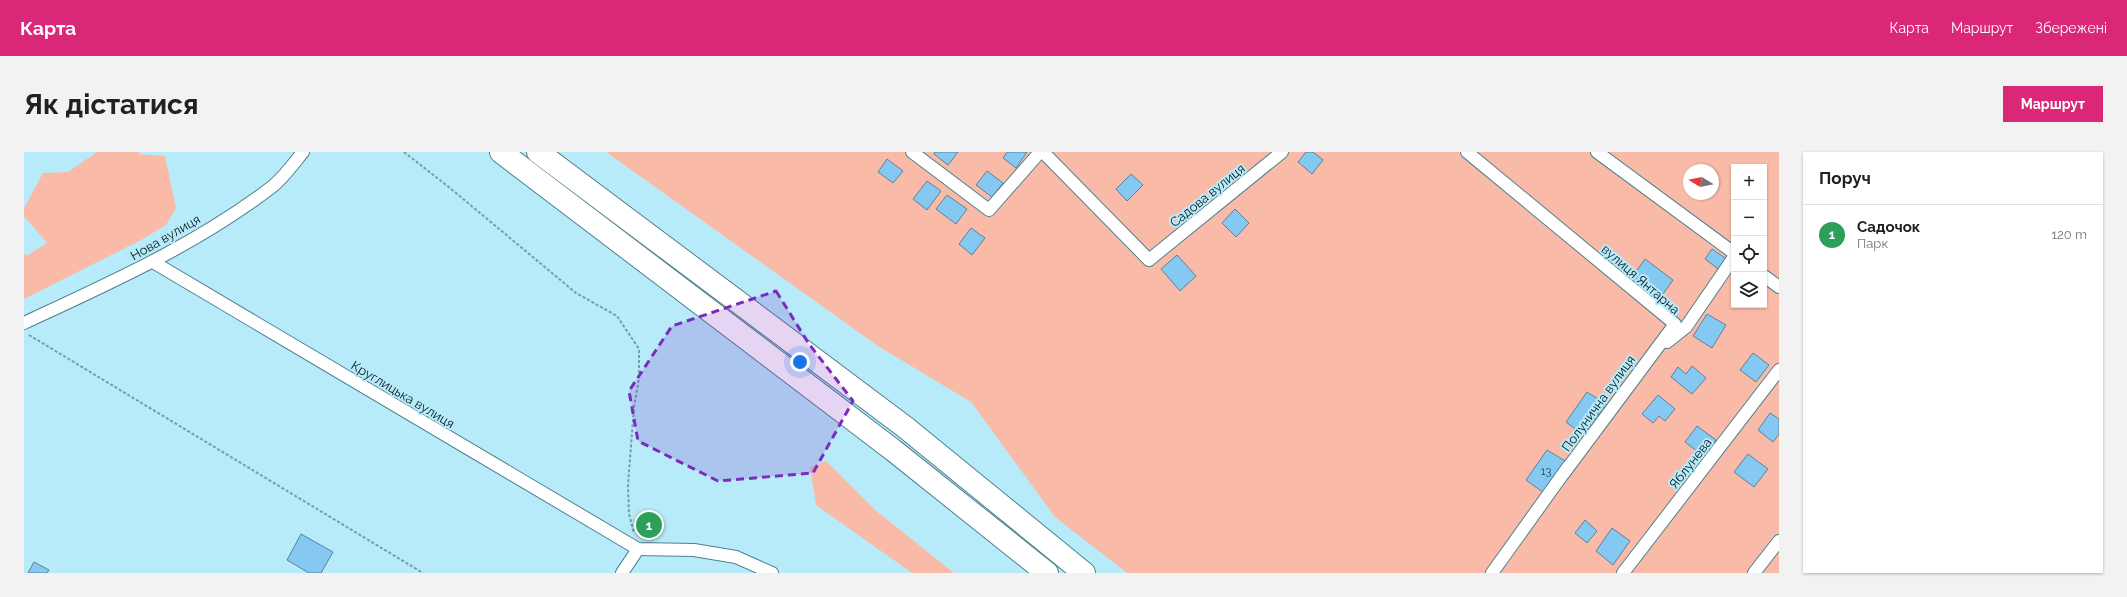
<!DOCTYPE html>
<html lang="uk">
<head>
<meta charset="utf-8">
<style>
	body { margin:0; font-family:Raleway,sans-serif; background:#f2f2f2; color:#202124 }
	.controls { position:absolute; right:12px; top:12px; display:grid; overflow:hidden; border-radius:0px; box-shadow:0 1px 3px #0004 }
	.controls button { width:36px; height:36px; display:grid; place-items:center; padding:0; border:0; border-bottom:1px solid #e0e0e0; background:#fff; color:#202124; font:20px sans-serif }
	.compass { position:absolute; left:1659px; top:12px; width:36px; height:36px; border-radius:50%; background:#fff; box-shadow:0 1px 3px #0004; rotate:280deg }
	.you { position:absolute; left:776px; top:210px; width:14px; height:14px; margin:-10px; border:3px solid #fff; border-radius:50%; background:#1a73e8; box-shadow:0 0 0 6px #1a73e833 }
	.badge { display:grid; place-items:center; width:26px; height:26px; border-radius:50%; background:#db2777; color:#fff; font-size:13px; font-weight:700 }
	.pin { position:absolute; translate:-50% -50%; border:2px solid #fff; box-shadow:0 1px 4px #0006 }
	.list { margin:0; padding:0; list-style:none }
	h2 { display:flex; justify-content:space-between; align-items:center; height:52px; margin:0; padding:0 16px; font-size:17px }
	h2 small { font-size:13px; font-weight:400; color:#757577 }
	.list li { display:grid; grid-template-columns:26px 1fr auto; gap:12px; align-items:center; box-sizing:border-box; height:60px; padding:0 16px; border-top:1px solid #e0e0e0 }
	.list b { display:block; font-size:15px; white-space:nowrap }
	.list p { margin:0; font-size:13px; white-space:nowrap; color:#757577 }
	.list em { font-size:13px; font-style:normal; color:#757577 }
	.icon { flex:none; width:22px; height:22px; fill:none; stroke:currentColor; stroke-width:2; stroke-linecap:round; stroke-linejoin:round }
	.map { position:relative; flex:none; width:1755px; height:421px; overflow:hidden; border-radius:0px }
	header { display:flex; align-items:center; gap:24px; box-sizing:border-box; height:56px; padding:0 20px; background:#db2777; color:#fff }
	header strong { font-size:19px }
	nav { display:flex; gap:22px; margin-inline-start:auto; font-size:14px }
	.intro { display:flex; align-items:center; justify-content:space-between; box-sizing:border-box; height:96px; padding:0 24px }
	h1 { margin:0; font-size:28px }
	.button { padding:10px 18px; border-radius:0px; background:#db2777; color:#fff; font-size:14px; font-weight:700 }
	main { display:flex; gap:24px; padding:0 24px }
	aside { flex:1; background:#fff; border-radius:0px; box-shadow:0 1px 3px #0004 }
	.map>svg:first-child { display:block }
</style>
</head>
<body>
<header>
<strong>Карта</strong>
<nav><a>Карта</a><a>Маршрут</a><a>Збережені</a></nav>
</header>
<div class="intro"><h1>Як дістатися</h1><a class="button">Маршрут</a></div>
<main>
<div class="map">
<svg width="1755" height="421" viewBox="0 0 1755 421">
	<rect width="100%" height="100%" fill="#b8ebfa"/>
	<g fill="#f9bba8" fill-rule="evenodd">
		<polygon points="73,0 115,0 115,2 141,4 152,56 142,73 119,87 0,147 0,102 4,103 23,91 0,64 0,56 19,21 44,20"/>
		<path d="M582,0h1173v421h-652l-72,-56 -84,-115 -93,-56zM1710,15h30v138h-30zM1665,18h24v24h-24z"/>
		<polygon points="802,309 851,358 930,421 888,421 792,353 786,315"/>
	</g>
	<g fill="#85c9f3" stroke="#5c8199">
		<polygon points="911,0 934,0 924,13 910,2"/>
		<polygon points="983,0 1003,0 992,16 979,6"/>
		<polygon points="1282,0 1289,0 1299,8 1288,22 1274,10"/>
		<polygon points="863,7 879,19 869,31 854,20"/>
		<polygon points="963,19 979,31 968,45 952,33"/>
		<polygon points="1107,22 1119,33 1103,49 1092,37"/>
		<polygon points="903,29 917,39 903,58 889,47"/>
		<polygon points="923,43 943,57 932,72 912,57"/>
		<polygon points="1211,57 1225,71 1212,85 1198,71"/>
		<polygon points="947,76 961,86 948,103 935,92"/>
		<polygon points="1688,97 1704,108 1697,119 1681,107"/>
		<polygon points="1153,103 1172,124 1156,139 1137,117"/>
		<polygon points="1621,107 1649,128 1634,149 1606,128"/>
		<polygon points="1683,162 1702,173 1688,196 1669,184"/>
		<polygon points="1729,201 1745,213 1732,230 1716,218"/>
		<polygon points="1668,214 1682,226 1668,242 1647,225 1654,215 1662,222"/>
		<polygon points="1563,240 1582,252 1559,283 1542,270"/>
		<polygon points="1634,243 1651,257 1641,269 1635,264 1629,271 1618,262"/>
		<polygon points="1746,261 1755,267 1755,282 1749,290 1734,278"/>
		<polygon points="1673,274 1692,288 1679,304 1661,290"/>
		<polygon points="1523,298 1543,310 1520,341 1502,328"/>
		<polygon points="1724,302 1744,317 1730,335 1710,320"/>
		<polygon points="1561,368 1573,379 1563,391 1551,381"/>
		<polygon points="1588,376 1606,389 1589,413 1572,399"/>
		<polygon points="277,382 309,400 297,421 285,421 263,408"/>
		<polygon points="10,410 25,418 23,421 4,421"/>
	</g>
	<g fill="none" stroke-linecap="round" stroke-linejoin="round">
		<defs>
			<g id="street">
				<polyline points="888,0 965,58 1016,0"/>
				<polyline points="1019,0 1125,108 1258,0"/>
				<polyline points="1443,0 1651,172 1540,321"/>
				<polyline points="1573,0 1710,101"/>
				<polyline points="129,110 614,397 670,398 712,405 748,421"/>
				<polyline points="1740,124 1755,135"/>
				<path d="M0,171c86,-40 174,-79 249,-137 11,-9 21,-23 30,-34"/>
				<polyline points="1643,190 1662,175 1710,105"/>
				<polyline points="598,421 614,397"/>
				<polyline points="1468,421 1544,315"/>
				<polyline points="1599,421 1755,218"/>
				<polyline points="1730,421 1755,389"/>
			</g>
			<g id="highway">
				<polyline points="477,0 869,298 1023,421"/>
				<polyline points="514,0 881,275 1060,421"/>
			</g>
		</defs>
		<use href="#street" stroke="#50808e" stroke-width="14"/>
		<use href="#highway" stroke="#50808e" stroke-width="24"/>
		<g stroke="#759ca7" stroke-width="2" stroke-dasharray="3 2" stroke-linecap="butt">
			<polyline points="380,0 426,36 552,141 593,164 615,197 615,226 610,255 604,333 605,362 610,381"/>
			<polyline points="5,183 399,421"/>
		</g>
		<use href="#street" stroke="#fff" stroke-width="12"/>
		<use href="#highway" stroke="#fff" stroke-width="22"/>
	</g>
	<path fill="#7b2cbf" fill-opacity="0.2" stroke="#7b2cbf" stroke-width="3" stroke-dasharray="8 5" stroke-linejoin="round" d="M752,139l33,53 44,57 -40,72 -95,8 -80,-40 -9,-50 43,-65z"/>
	<g text-anchor="middle" stroke-width="4" stroke-linejoin="round" paint-order="stroke">
		<g font-size="11" fill="#264756">
			<text x="1522" y="323">13</text>
		</g>
		<g font-size="13" fill="#071c21" stroke="#b8ebfa">
			<text transform="translate(1183 43) rotate(-39)" y="5">Садова вулиця</text>
			<text transform="translate(141 85) rotate(-30)" y="5">Нова вулиця</text>
			<text transform="translate(1617 127) rotate(41)" y="5">вулиця Янтарна</text>
			<text transform="translate(379 242) rotate(31)" y="5">Круглицька вулиця</text>
			<text transform="translate(1574 251) rotate(-54)" y="5">Полунична вулиця</text>
			<text transform="translate(1666 311) rotate(-52)" y="5">Яблунева</text>
		</g>
	</g>
</svg>
<div class="controls">
<button>+</button>
<button>−</button>
<button><svg class="icon" aria-label="locate" viewBox="0 0 24 24"><circle cx="12" cy="12" r="6"/><path d="M12 2v4M12 18v4M2 12h4M18 12h4"/></svg></button>
<button><svg class="icon" aria-label="layers" viewBox="0 0 24 24"><path d="M12 4l9 5-9 5-9-5zM3 14l9 5 9-5"/></svg></button>
</div>
<svg class="compass" viewBox="-18 -18 36 36"><path d="M0-13l5 13h-10z" fill="#e53935"/><path d="M0 13l5-13h-10z" fill="#757577"/></svg>
<div class="you"></div>
<div class="pin badge" style="left:625px;top:373px;background:#2e9e5b">1</div>
</div>
<aside>
<h2>Поруч<small></small></h2>
<ul class="list">
<li><span class="badge" style="background:#2e9e5b">1</span><div><b>Садочок</b><p>Парк</p></div><em>120 m</em></li>
</ul>
</aside>
</main>
</body>
</html>
